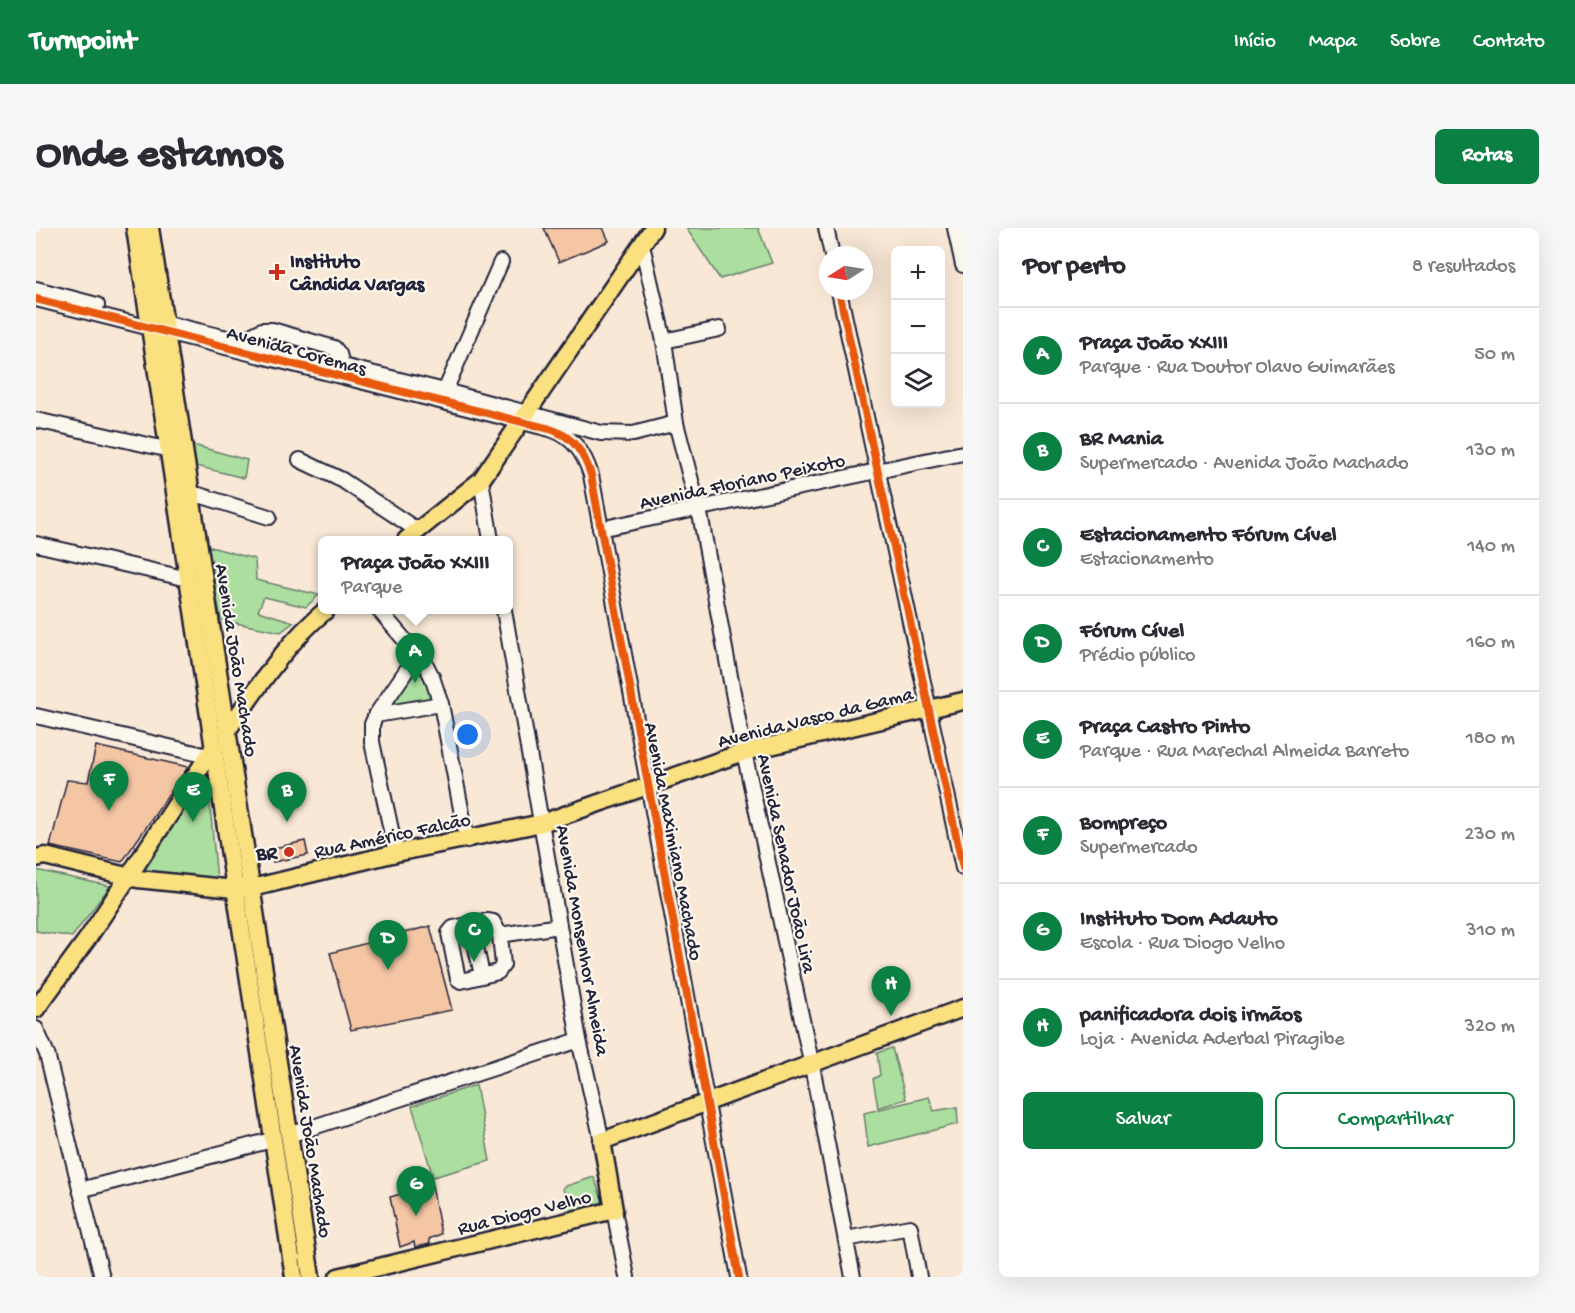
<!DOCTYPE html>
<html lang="pt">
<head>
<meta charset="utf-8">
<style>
	body { margin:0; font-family:"Gochi Hand",sans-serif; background:#f7f7f7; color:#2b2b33 }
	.controls { position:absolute; right:18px; top:18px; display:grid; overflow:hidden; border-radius:9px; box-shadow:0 6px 24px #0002 }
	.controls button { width:54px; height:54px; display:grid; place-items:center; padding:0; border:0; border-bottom:2px solid #e1e1e2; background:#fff; color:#2b2b33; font:30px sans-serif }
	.compass { position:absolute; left:783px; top:18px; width:54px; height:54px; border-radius:50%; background:#fff; box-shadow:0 6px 24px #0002; rotate:258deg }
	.you { position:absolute; left:432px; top:507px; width:21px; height:21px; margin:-15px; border:4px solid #fff; border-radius:50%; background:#1a73e8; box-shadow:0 0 0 9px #1a73e833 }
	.badge { display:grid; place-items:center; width:39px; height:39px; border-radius:50%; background:#0b8043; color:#fff; font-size:20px; font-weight:700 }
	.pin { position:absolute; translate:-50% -50px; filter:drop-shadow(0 2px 3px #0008) }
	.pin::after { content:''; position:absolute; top:32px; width:21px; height:18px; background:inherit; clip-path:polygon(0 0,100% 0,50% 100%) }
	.popup { position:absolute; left:282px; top:308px; width:195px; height:78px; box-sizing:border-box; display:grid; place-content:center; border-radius:9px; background:#fff; filter:drop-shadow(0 2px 4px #0005); font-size:20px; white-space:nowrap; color:#7c7c81 }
	.popup b { font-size:22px; color:#2b2b33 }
	.popup::after { content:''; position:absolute; left:50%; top:100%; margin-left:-12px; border:12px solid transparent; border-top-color:#fff }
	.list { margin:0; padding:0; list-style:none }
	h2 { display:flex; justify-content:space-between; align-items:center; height:78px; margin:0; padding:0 24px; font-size:26px }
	h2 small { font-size:20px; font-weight:400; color:#7c7c81 }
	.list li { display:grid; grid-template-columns:39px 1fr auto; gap:18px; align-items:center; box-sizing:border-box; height:96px; padding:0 24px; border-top:2px solid #e1e1e2 }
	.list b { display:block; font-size:22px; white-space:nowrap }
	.list p { margin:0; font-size:20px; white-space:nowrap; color:#7c7c81 }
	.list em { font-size:20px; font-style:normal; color:#7c7c81 }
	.actions { display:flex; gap:12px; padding:18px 24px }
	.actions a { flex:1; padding:14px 0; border:2px solid #0b8043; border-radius:9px; text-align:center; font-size:21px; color:#0b8043 }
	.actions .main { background:#0b8043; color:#fff }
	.icon { flex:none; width:33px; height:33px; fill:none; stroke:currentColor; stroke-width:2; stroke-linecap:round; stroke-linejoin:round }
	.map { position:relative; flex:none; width:927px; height:1049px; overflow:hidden; border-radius:9px }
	header { display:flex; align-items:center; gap:36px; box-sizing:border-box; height:84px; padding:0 30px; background:#0b8043; color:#fff }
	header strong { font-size:28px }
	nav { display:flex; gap:33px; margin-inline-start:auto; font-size:21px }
	.intro { display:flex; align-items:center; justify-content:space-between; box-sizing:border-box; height:144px; padding:0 36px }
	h1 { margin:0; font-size:42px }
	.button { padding:15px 27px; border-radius:9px; background:#0b8043; color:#fff; font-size:21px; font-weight:700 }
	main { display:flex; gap:36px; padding:0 36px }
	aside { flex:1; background:#fff; border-radius:9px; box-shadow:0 6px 24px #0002 }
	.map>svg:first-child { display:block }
</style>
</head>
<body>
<header>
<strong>Turnpoint</strong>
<nav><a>Início</a><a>Mapa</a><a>Sobre</a><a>Contato</a></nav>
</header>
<div class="intro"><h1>Onde estamos</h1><a class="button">Rotas</a></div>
<main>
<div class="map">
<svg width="927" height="1049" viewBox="0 0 927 1049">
	<rect width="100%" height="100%" fill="#f9e8d6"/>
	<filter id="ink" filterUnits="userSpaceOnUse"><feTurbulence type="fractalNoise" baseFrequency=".0167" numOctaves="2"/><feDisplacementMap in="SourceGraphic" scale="12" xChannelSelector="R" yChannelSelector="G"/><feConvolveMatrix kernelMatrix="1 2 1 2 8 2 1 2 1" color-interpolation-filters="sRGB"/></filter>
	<g filter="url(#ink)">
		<g fill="#acde9f" stroke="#67806d" stroke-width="1.5">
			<polygon points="650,0 722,0 736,35 684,51"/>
			<polygon points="157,217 211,232 208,250 160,238"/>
			<polygon points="171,318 219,331 220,352 283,367 270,379 228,369 222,383 258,394 245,404 185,392"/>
			<polygon points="380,436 400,474 349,482"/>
			<polygon points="171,546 181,652 105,642"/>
			<polygon points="0,642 74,658 36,709 0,703"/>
			<polygon points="856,820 870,871 842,880 837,851 844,847 841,825"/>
			<polygon points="440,857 454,933 397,949 376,878"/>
			<polygon points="893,869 898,883 921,879 922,896 832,919 828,885"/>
			<polygon points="558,949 567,974 531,984 527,959"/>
		</g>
		<g fill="#f4c6a4" stroke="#22223b" stroke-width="1.5">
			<polygon points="508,0 567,0 573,13 523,34"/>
			<polygon points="60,518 152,539 86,634 14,618 31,552 52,554"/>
			<polygon points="269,613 272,627 237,634 234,621"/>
			<polygon points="394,698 416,782 315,802 294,725"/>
			<polygon points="396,957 405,1006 393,1011 394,1016 379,1019 378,1014 364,1019 354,969"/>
		</g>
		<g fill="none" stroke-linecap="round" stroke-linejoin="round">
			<defs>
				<g id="minor">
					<polyline points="790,0 796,27"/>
					<polyline points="919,0 927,37"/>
					<polyline points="606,17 628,113 640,195 665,291 708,524 776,838 817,1049"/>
					<polyline points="0,61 61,77"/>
					<polyline points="803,63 927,640"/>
					<path d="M0,71l514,130c23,7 34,24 41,46l148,802"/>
					<polyline points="121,93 409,163 565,205 597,206 640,195"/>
					<polyline points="628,113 683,101"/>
					<polyline points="201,115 226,102 236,102 298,120 303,126 308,145"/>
					<polyline points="409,163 465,34"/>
					<polyline points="0,192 134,222"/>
					<polyline points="264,232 306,252 381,302"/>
					<polyline points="445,252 455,312"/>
					<polyline points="155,267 163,267 233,289"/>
					<polyline points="564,301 927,225"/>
					<polyline points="0,316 152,351"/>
					<polyline points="343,382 390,437 396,449 405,476 431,612"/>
					<polyline points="468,382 543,812 566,913"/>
					<polyline points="340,487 405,476"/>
					<polyline points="0,488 172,528"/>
					<polyline points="360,625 336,514 336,496 340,487 381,427"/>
					<polygon points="451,693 457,694 464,707 467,737 462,744 425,753 422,751 413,705 417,700"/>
					<polyline points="435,697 446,747"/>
					<polyline points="464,707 523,698"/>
					<polyline points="0,801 11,826 66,1049"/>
					<polyline points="253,907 543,812"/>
					<polyline points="44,962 236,912"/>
					<polyline points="578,982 591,1049"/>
					<polyline points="810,1011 874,999 883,1049"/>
				</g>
				<g id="major">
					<polyline points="99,0 258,1049"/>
					<polyline points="114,0 275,1049"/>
					<polyline points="370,312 445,252 617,0"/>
					<path d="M191,503c31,-44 58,-87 99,-121"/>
					<polyline points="0,630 9,628 102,651 198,661 224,658 360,625 506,595 708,524 927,473"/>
					<polyline points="0,781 52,710 178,519"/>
					<polyline points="302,1049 578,982 566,913 927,780"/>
				</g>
			</defs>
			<use href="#minor" stroke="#22223b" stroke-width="18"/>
			<use href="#major" stroke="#22223b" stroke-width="21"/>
			<use href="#minor" stroke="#fbf7ec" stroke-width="14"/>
			<use href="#major" stroke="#fbe080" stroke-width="16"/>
			<defs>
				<g id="cycleway">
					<polyline points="803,63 927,640"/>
					<path d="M0,71l514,130c23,7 34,24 41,46l148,802"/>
				</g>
			</defs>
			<use href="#cycleway" stroke="#fbf7ec" stroke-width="11"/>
			<use href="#cycleway" stroke="#e8590c" stroke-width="8"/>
		</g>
	</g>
	<g fill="#c8321e" stroke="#fbf7ec" stroke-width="2">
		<path d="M238 35h6v6h6v6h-6v6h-6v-6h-6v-6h6z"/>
		<circle cx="253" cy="624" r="6"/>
	</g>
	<g text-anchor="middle" stroke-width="4.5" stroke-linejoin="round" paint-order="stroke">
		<g font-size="20" font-weight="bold" fill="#22223b" stroke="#fbf7ec" text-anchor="start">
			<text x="254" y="39">Instituto<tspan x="254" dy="23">Cândida Vargas</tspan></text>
			<text x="241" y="631" text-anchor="end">BR</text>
		</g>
		<g font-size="20" fill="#22223b" stroke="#fbf7ec">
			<text transform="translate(261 121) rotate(15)" y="7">Avenida Coremas</text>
			<text transform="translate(706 252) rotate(-12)" y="7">Avenida Floriano Peixoto</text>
			<text transform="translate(202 432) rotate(81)" y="7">Avenida João Machado</text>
			<text transform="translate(779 488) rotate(-14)" y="7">Avenida Vasco da Gama</text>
			<text transform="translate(356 606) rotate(-12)" y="7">Rua Américo Falcão</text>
			<text transform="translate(639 613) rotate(79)" y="7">Avenida Maximiano Machado</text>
			<text transform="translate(752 635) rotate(78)" y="7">Avenida Senador João Lira</text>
			<text transform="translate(548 712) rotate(80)" y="7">Avenida Monsenhor Almeida</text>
			<text transform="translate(276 913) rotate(81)" y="7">Avenida João Machado</text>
			<text transform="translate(488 983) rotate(-14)" y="7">Rua Diogo Velho</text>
		</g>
	</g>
</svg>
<div class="controls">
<button>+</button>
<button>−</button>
<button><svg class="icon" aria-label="layers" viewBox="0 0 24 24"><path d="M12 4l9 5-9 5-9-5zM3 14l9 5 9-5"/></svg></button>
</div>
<svg class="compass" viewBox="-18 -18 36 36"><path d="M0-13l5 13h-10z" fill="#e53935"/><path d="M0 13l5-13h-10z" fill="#7c7c81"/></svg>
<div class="you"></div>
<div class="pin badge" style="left:379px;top:455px">A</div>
<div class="popup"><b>Praça João XXIII</b>Parque</div>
<div class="pin badge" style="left:251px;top:594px">B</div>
<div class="pin badge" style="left:438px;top:734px">C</div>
<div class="pin badge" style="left:352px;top:742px">D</div>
<div class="pin badge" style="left:157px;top:594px">E</div>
<div class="pin badge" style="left:73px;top:583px">F</div>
<div class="pin badge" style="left:380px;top:988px">G</div>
<div class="pin badge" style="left:855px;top:788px">H</div>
</div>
<aside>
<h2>Por perto<small>8 resultados</small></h2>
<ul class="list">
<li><span class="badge">A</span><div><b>Praça João XXIII</b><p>Parque · Rua Doutor Olavo Guimarães</p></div><em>50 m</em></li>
<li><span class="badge">B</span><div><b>BR Mania</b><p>Supermercado · Avenida João Machado</p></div><em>130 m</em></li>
<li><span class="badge">C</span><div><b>Estacionamento Fórum Cível</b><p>Estacionamento</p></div><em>140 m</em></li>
<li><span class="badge">D</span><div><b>Fórum Cível</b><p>Prédio público</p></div><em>160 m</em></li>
<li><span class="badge">E</span><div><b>Praça Castro Pinto</b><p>Parque · Rua Marechal Almeida Barreto</p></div><em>180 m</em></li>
<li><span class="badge">F</span><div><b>Bompreço</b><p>Supermercado</p></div><em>230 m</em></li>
<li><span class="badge">G</span><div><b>Instituto Dom Adauto</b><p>Escola · Rua Diogo Velho</p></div><em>310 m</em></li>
<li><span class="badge">H</span><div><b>panificadora dois irmãos</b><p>Loja · Avenida Aderbal Piragibe</p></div><em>320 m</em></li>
</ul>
<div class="actions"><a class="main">Salvar</a><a>Compartilhar</a></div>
</aside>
</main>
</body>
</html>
